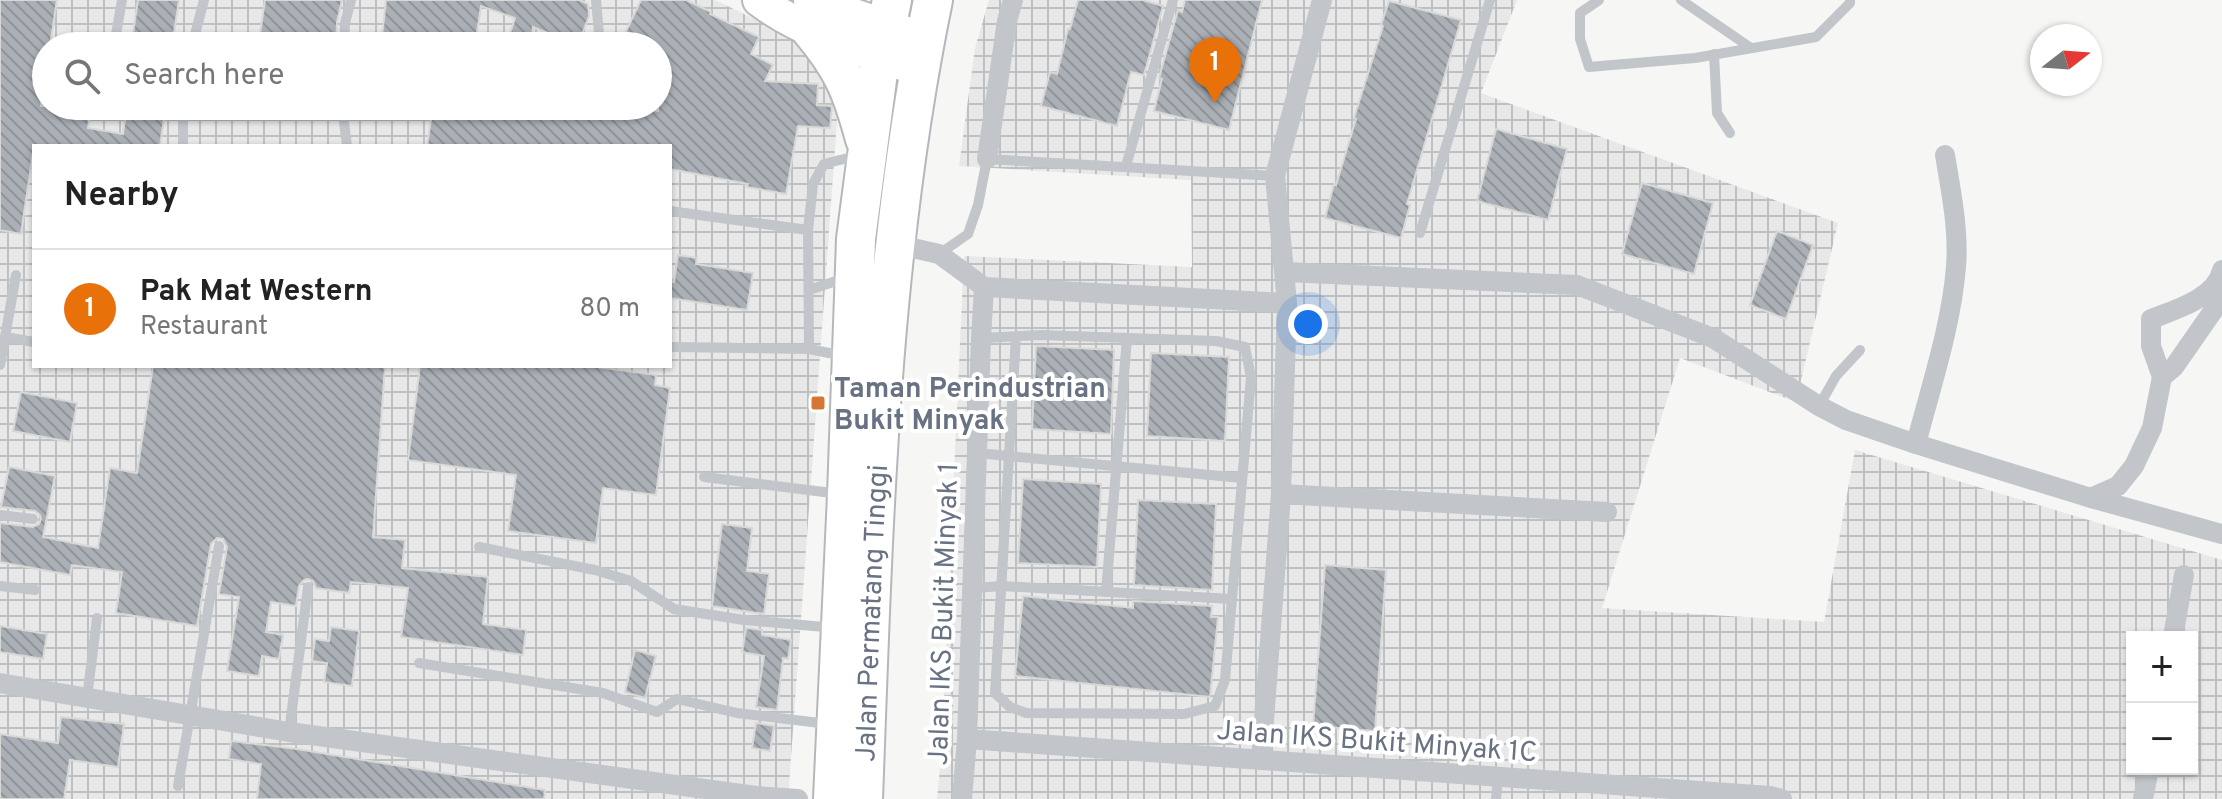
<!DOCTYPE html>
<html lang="en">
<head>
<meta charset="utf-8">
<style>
	body { margin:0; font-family:Overpass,sans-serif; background:#f2f2f2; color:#222 }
	.controls { position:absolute; right:24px; bottom:24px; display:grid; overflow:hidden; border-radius:0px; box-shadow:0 2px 6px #0004 }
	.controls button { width:72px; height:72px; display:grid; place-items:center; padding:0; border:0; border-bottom:2px solid #e0e0e0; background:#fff; color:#222; font:40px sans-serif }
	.compass { position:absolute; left:2030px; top:24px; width:72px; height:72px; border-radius:50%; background:#fff; box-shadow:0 2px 6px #0004; rotate:73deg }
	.you { position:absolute; left:1308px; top:324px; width:28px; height:28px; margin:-20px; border:6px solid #fff; border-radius:50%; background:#1a73e8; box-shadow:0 0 0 12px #1a73e833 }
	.badge { display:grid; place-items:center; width:52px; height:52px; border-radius:50%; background:#0b8043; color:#fff; font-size:26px; font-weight:700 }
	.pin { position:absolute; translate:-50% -66px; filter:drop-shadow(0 2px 4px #0008) }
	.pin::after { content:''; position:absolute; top:42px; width:28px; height:24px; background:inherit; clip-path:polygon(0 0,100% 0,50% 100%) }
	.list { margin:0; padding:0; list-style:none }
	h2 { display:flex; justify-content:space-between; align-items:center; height:104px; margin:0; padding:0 32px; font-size:34px }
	h2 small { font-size:26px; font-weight:400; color:#767676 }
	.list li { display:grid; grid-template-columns:52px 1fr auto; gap:24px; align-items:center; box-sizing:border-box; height:120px; padding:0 32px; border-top:2px solid #e0e0e0 }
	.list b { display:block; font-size:30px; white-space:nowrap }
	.list p { margin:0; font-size:26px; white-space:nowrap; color:#767676 }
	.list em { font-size:26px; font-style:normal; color:#767676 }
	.icon { flex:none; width:44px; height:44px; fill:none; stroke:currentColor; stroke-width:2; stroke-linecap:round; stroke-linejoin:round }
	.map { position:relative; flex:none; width:2222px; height:799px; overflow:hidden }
	.search { position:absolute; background:#fff; box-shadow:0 2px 6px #0004; left:32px; top:32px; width:640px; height:88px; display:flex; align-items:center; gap:20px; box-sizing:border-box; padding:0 28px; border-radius:44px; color:#767676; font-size:30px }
	.panel { position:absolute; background:#fff; box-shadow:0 2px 6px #0004; left:32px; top:144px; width:640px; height:224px; border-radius:0px }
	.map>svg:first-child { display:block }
</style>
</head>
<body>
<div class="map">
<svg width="2222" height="799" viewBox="0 0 2222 799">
	<defs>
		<pattern id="industrial-grid" width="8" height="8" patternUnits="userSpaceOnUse" patternTransform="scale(2)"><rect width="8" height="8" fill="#e7e8e7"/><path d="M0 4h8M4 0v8" fill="none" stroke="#bfc0c1"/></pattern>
		<pattern id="building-back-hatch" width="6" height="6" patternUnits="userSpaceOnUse" patternTransform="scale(2)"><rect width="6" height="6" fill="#abb0b7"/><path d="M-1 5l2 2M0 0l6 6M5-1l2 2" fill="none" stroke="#8f949a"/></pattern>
	</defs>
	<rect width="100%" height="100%" fill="#f6f7f4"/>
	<g fill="url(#industrial-grid)" fill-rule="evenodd">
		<path d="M0,0h715l90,43 33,64 -50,692h-788zM46,46h612v60h-612zM34,146h636v220h-636z"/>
		<path d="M989,0h528l-36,93 357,130 -42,179 -116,-44 -78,250 222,14 31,-172 367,110v239h-1285l4,-42 23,-501 228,11 -1,-87 -232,-14 16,-118zM2132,637h60v132h-60z"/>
	</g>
	<g fill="url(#building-back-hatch)" stroke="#d8d8d6" stroke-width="2">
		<polygon points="0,0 57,0 50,46 46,46 46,74 41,106 91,106 88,128 123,134 127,106 166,106 160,146 34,146 21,234 0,230"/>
		<polygon points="138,0 179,0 172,46 131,46"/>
		<polygon points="265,0 342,0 337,22 336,46 303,46 304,41 260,34"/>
		<polygon points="386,0 579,0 588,4 589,16 578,45 533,27 531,46 506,46 515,18 481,6 475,46 381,46"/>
		<polygon points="641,0 686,0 711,12 710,14 759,37 751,54 773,65 765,81 818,84 817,105 832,106 830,128 798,126 786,194 747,187 748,184 670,169 670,146 427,146 433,106 580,106 609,111 610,106 632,106 658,111 658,46 619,46"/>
		<polygon points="1078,0 1143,0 1163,6 1144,75 1131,72 1117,126 1041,106 1050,72 1057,74 1068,29 1070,29"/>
		<polygon points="1185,0 1262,0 1229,130 1154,111 1162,79 1159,78 1178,10 1182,12"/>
		<polygon points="1389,1 1461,20 1407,204 1410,205 1401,238 1325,218 1334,184 1336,185 1356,119 1354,118 1383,26 1381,25"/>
		<polygon points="1496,129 1567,149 1548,220 1477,201"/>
		<polygon points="1642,183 1713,203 1694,274 1622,254"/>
		<polygon points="1777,231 1813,245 1786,319 1750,305"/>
		<polygon points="678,255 697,258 696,264 753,273 747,310 670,298 670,281 674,282"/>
		<polygon points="1036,346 1114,350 1111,434 1032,429"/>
		<polygon points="1151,353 1229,357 1225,441 1147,436"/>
		<polygon points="153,366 385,366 373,537 405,540 402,568 488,577 483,624 526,630 523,655 401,637 408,588 351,582 349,593 316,588 313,581 308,579 304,580 299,586 296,606 271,602 266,632 283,635 279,659 262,656 259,676 227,671 239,597 219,594 227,547 223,539 217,538 211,544 197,626 116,613 122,572 72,565 70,575 0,562 0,523 33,527 39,524 41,519 40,515 35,511 1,507 9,467 55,476 43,537 98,548 110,468 137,473"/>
		<polygon points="420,366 590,366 656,375 655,385 670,388 656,495 603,488 596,543 508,531 516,475 408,460"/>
		<polygon points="21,392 77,403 70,442 13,431"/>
		<polygon points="1023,479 1101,484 1097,567 1018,563"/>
		<polygon points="1138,500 1216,504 1212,590 1134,585"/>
		<polygon points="722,524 752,528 747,571 769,574 764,614 712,606"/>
		<polygon points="1325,565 1386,570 1375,731 1313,726"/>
		<polygon points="1023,596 1133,608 1133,601 1212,606 1211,617 1218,617 1210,697 1015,676"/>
		<polygon points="0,626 47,634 43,659 0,652"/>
		<polygon points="331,627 359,631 352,686 324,682 327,663 312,661 315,639 329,641"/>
		<polygon points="746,628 762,630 762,635 791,640 788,659 783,658 777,710 756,707 764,656 742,652"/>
		<polygon points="635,650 656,656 645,698 625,692"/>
		<polygon points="61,717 124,724 118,767 70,760 64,799 0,799 0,734 58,743"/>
		<polygon points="756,723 774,726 770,751 752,748"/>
		<polygon points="231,741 297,749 545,790 544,799 257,799 261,764 229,759"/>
	</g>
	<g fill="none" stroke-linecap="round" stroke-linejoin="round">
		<defs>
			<g id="primary">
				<path d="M759,0c45,34 108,52 161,70"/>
				<polyline points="810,0 909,34"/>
			</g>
			<g id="highway">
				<path d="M810,29c33,39 42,62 55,110"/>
				<polyline points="833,799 847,495 856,239 880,57 892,0"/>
				<path id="s1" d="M863,799c10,-267 16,-537 70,-799"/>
			</g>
		</defs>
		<use href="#primary" stroke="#b6b8bd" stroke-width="36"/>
		<use href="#highway" stroke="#b5b7bb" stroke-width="42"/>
		<g stroke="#c2c5c9" stroke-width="10">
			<polyline points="596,0 599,34"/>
			<polyline points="1599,0 1580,13 1580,39 1589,67 1695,58 1816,37 1850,3 1850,0"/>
			<polyline points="1681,0 1751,48"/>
			<polyline points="114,46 122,0"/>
			<polyline points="192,46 204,0"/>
			<polyline points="344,46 345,23 351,0"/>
			<polyline points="1714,54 1717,113 1730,133"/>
			<polyline points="342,106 347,146"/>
			<polyline points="183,146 183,106"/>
			<polyline points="1126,166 1173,0"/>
			<polyline points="670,211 808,230"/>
			<polyline points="1420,233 1490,0"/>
			<polyline points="939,254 968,234 978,205 987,159 1275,176"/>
			<polyline points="809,290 845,278"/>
			<polyline points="5,337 34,342"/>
			<polyline points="981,338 1041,335 1216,341 1245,347 1251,377 1225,680 1215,706 1184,714 1026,713 1010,707 995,693 1016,336"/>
			<polyline points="670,347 809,349 844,356"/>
			<polyline points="809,349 808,230 813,184 824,164 860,155"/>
			<polyline points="0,365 16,275"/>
			<polyline points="1819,406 1836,376 1860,350"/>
			<polyline points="977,453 1242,478"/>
			<polyline points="704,477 840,494"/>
			<polyline points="0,515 33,519"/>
			<polyline points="479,547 595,570 631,581 674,609 744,620 836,628"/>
			<polyline points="0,586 35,590"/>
			<polyline points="973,588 1002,586 1232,599"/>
			<polyline points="1106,592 1127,338"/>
			<polyline points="419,663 603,693 657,712 677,699 737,713 828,724"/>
			<polyline points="87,698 97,618"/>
			<polyline points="289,732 308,587"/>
			<polyline points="178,786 219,546"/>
			<polyline points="1496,799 1498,776"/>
		</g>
		<g stroke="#c2c5c9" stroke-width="20">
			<polyline points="987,159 1007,21 1013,0"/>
			<polyline points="895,244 939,254 984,287 1287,303"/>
			<polyline points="1285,272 1577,285 1713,338 1819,406 1846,420 1916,444 2091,498 2222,534"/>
			<polyline points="2162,377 2174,367 2220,301 2220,281"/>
			<path d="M1916,444c15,-58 35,-117 40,-177 3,-38 -5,-75 -11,-112"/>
			<polyline points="1281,494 1607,512"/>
			<path d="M2091,498l27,-12 16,-20 18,-38 10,-51 -11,-31v-27c24,-9 65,-21 71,-49"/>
			<polyline points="2173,637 2184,575"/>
			<polyline points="0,683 289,732 756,796 798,799"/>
			<polyline points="967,739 1770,796 1782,799"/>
			<polyline points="1261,760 1281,494 1287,303 1275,176 1322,0"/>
			<polyline points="962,799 967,739 981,338 984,287"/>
			<polyline points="2143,799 2149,769"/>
		</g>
		<use href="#primary" stroke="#fff" stroke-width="32"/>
		<use href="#highway" stroke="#fff" stroke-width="38"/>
	</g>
	<rect fill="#d67634" stroke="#fff" stroke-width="3" x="810" y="395" width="16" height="16" rx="4"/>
	<g text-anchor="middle" stroke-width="8" stroke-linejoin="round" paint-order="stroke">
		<g font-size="28" font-weight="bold" fill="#687283" stroke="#fff" text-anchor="start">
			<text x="834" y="397">Taman Perindustrian<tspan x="834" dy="32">Bukit Minyak</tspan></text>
		</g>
		<g font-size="28" fill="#687283" stroke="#fff">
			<text dy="10" stroke="none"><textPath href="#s1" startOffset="186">Jalan Permatang Tinggi</textPath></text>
			<text transform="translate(942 614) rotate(-88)" y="10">Jalan IKS Bukit Minyak 1</text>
			<text transform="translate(1377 740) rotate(4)" y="10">Jalan IKS Bukit Minyak 1C</text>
		</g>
	</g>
</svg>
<div class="controls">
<button>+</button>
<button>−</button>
</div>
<svg class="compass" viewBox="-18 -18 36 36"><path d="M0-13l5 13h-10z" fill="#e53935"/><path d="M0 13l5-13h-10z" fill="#767676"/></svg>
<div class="you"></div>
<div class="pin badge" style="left:1215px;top:103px;background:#e8710a">1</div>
<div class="search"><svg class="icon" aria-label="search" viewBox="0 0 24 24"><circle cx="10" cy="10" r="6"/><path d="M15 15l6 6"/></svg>Search here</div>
<section class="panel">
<h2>Nearby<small></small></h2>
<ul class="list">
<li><span class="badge" style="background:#e8710a">1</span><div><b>Pak Mat Western</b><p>Restaurant</p></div><em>80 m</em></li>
</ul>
</section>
</div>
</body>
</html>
